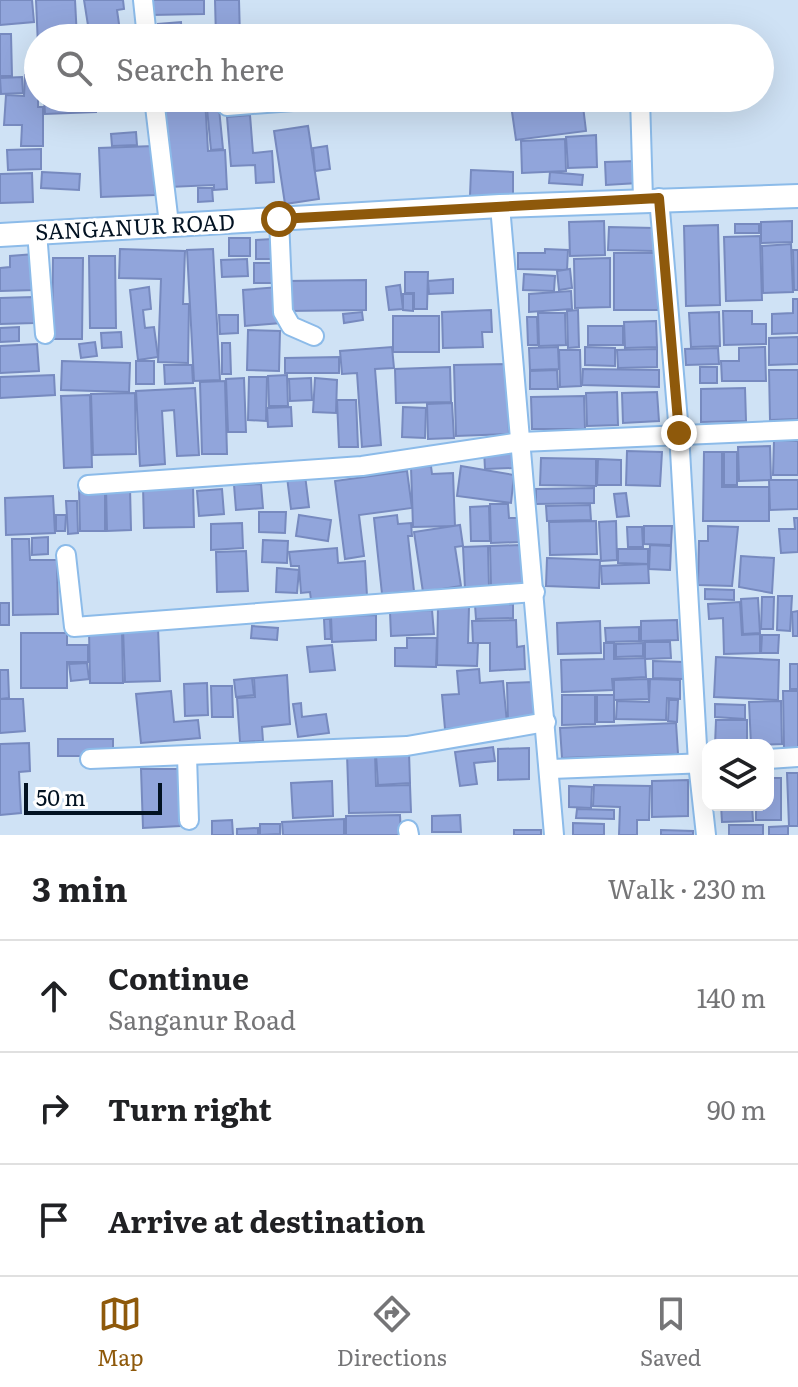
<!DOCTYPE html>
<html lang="en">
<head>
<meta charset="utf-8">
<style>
	body { margin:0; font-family:Literata,serif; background:#f6f6f6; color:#202124 }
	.controls { position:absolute; right:24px; bottom:24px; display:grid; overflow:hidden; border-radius:16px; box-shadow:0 8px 32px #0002 }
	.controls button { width:72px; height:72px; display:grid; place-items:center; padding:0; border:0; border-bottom:2px solid #e0e0e0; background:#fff; color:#202124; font:40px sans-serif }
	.scale { position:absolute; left:24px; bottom:20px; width:138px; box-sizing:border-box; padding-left:8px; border:4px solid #021222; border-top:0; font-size:22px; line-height:28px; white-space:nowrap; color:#021222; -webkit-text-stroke:6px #fff; paint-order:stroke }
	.stop { position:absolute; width:24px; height:24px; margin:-18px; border:6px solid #8e590b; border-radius:50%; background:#fff }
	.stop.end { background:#8e590b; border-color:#fff; box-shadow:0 2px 8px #0008 }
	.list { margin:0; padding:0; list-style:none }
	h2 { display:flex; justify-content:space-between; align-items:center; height:104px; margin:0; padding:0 32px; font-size:34px }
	h2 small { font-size:26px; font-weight:400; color:#757577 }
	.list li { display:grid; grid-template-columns:52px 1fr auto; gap:24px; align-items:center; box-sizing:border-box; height:112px; padding:0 32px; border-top:2px solid #e0e0e0 }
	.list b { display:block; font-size:30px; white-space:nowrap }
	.list p { margin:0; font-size:26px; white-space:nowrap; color:#757577 }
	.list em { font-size:26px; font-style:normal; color:#757577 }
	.icon { flex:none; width:44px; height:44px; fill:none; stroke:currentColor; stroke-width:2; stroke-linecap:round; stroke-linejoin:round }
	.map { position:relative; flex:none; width:798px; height:835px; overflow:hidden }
	.search { position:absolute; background:#fff; box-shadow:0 8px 32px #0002; left:24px; right:24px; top:24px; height:88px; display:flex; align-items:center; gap:20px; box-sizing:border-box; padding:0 28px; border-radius:44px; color:#757577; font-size:30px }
	.sheet { height:440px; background:#fff }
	nav { display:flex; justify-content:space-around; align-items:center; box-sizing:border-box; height:112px; border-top:2px solid #e0e0e0; background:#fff; font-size:22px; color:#757577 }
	nav a { display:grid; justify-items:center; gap:4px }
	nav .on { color:#8e590b }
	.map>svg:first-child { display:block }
</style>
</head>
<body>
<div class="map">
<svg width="798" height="835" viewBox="0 0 798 835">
	<rect width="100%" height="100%" fill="#cfe2f5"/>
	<g fill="#91a5db" stroke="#778abf" stroke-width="2">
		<polygon points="0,0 32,0 34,22 0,25"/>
		<polygon points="36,0 75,0 77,38 38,38 38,46"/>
		<polygon points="84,0 123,0 124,9 117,10 121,38 90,38"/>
		<polygon points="151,0 204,0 204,14 151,15"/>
		<polygon points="215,0 239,0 240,38 216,38"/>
		<polygon points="181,22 182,38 160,38 158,24"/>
		<polygon points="0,34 11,34 12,76 0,76"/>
		<polygon points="25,75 38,75 38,107 43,107 43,146 21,146 22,125 4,125 6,95 24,96"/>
		<polygon points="22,77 23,93 1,94 0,78"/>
		<polygon points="44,98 96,98 96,112 45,114"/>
		<rect x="99" y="98" width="34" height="9"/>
		<polygon points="164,98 205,98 208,151 225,150 227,189 214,190 214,185 169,187"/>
		<polygon points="206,98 218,98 223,149 211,150"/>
		<polygon points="510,98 582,98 586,131 516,140"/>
		<polygon points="250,115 253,153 272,151 274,182 256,183 255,165 231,166 227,117"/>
		<polygon points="308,126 319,199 285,204 274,131"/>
		<polygon points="136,132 137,145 112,146 111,134"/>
		<polygon points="596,135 597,167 568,168 566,137"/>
		<polygon points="565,139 566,171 522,173 521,141"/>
		<polygon points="153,146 155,195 101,197 99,148"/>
		<polygon points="327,146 330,169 315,171 313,148"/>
		<polygon points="41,149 41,169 8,170 7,150"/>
		<polygon points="636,161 638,183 606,185 605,162"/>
		<polygon points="471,170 513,172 513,197 470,196"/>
		<polygon points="42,172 80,174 79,190 41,188"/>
		<polygon points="550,172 583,175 582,185 549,183"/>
		<polygon points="32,173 33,202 0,203 0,174"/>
		<polygon points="198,188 212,188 213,201 198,202"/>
		<polygon points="604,221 605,255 570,256 569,222"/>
		<polygon points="792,221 792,242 761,243 761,222"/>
		<rect x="735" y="224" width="24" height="9"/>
		<polygon points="718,225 720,305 686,306 684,226"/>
		<polygon points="609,227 654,228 654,251 608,250"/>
		<polygon points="760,236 762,300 726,301 724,237"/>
		<rect x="229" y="238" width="21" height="18"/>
		<polygon points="272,239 272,259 256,259 256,240"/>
		<polygon points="791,244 793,292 763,293 762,246"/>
		<polygon points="120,249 185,251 183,304 189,304 188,363 158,362 161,279 119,278"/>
		<polygon points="213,249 220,380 194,381 187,250"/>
		<polygon points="545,249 568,250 567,270 518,269 518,253 545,253"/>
		<polygon points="793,250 798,250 798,290 794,290"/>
		<polygon points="614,253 659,253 658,310 614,310"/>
		<polygon points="34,254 35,290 0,291 0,268 10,267 10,256"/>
		<polygon points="89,256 115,256 116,328 90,328"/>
		<polygon points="53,258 83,258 82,339 52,339"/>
		<polygon points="610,258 610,307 575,308 574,259"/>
		<polygon points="247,259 248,276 222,277 221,260"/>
		<rect x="254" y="263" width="18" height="20"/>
		<polygon points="570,269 572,288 559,290 557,271"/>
		<polygon points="405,272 428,272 427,309 414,309 414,293 405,293"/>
		<polygon points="524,274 555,276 554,291 523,290"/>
		<polygon points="453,279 453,293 429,294 428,281"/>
		<polygon points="366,280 366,310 286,311 286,281"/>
		<polygon points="400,285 403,309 389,310 386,287"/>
		<polygon points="149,287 151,309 143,310 145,328 154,327 158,357 138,360 130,290"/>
		<polygon points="279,287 281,323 245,326 243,290"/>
		<polygon points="571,291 572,309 529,312 529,294"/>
		<polygon points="403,294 413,294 413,311 403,310"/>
		<polygon points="33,297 34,323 0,324 0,298"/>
		<polygon points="793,299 798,299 798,333 772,334 772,314 793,313"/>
		<polygon points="491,310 492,332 482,332 483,347 443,348 442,312"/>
		<polygon points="578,310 579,347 568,348 567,311"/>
		<polygon points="723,311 752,311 752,324 766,324 766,344 724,345"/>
		<polygon points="362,312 363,320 344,323 343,314"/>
		<polygon points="719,312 720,346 691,347 689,313"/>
		<polygon points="538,313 565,313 566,345 539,346"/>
		<polygon points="219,315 238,315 238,333 220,334"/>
		<rect x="393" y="316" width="46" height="36"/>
		<polygon points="527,317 537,317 538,345 528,345"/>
		<polygon points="656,321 657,347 625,348 624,322"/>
		<rect x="588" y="326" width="35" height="19"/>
		<polygon points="19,327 19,341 0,342 0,328"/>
		<polygon points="248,330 280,331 279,371 247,370"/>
		<polygon points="121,332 122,347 102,348 101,333"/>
		<polygon points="798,337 798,364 769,365 769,338"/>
		<polygon points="95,342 97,356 81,358 79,344"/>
		<polygon points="222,343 230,343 231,374 222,374"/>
		<polygon points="37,344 39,371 0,373 0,346"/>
		<polygon points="392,347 394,368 375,369 381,445 362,447 357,373 342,374 340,351"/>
		<polygon points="558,347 559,369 530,370 529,348"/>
		<polygon points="585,347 615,348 615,366 585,365"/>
		<polygon points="765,347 766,381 722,381 721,361 739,361 739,348"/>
		<polygon points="718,348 719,364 686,365 685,349"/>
		<polygon points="657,349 657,367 618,368 617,350"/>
		<polygon points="559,350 580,350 581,386 560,387"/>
		<polygon points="339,357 339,373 285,373 285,358"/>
		<polygon points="62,361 130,363 129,392 61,390"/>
		<rect x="136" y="361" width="18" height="23"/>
		<polygon points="507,364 509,434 456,436 454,365"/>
		<polygon points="164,365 192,365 193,383 165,384"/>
		<polygon points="450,367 451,402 396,403 395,369"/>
		<rect x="700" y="367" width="17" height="16"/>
		<polygon points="583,369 659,370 659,387 582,385"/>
		<polygon points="557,370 558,389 530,389 530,371"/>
		<polygon points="769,370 798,370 798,419 770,420"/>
		<polygon points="54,375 55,395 0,398 0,377"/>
		<polygon points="287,375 288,406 269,406 268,376"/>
		<polygon points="249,377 267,377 266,421 248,420"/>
		<polygon points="244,378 246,432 228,432 226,379"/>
		<polygon points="311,378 312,400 290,401 289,379"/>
		<polygon points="315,378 337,380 336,413 313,412"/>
		<polygon points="225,381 227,454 202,454 200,382"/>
		<polygon points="195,388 199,455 177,456 174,410 162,411 165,464 140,466 136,391"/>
		<polygon points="745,388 746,421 701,422 701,389"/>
		<polygon points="617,392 618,425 587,426 586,393"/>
		<polygon points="657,392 659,421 623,423 622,393"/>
		<polygon points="135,393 136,454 93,455 91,394"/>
		<polygon points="90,395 92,467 64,468 61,396"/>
		<polygon points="584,396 585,429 532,429 531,397"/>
		<polygon points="337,400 356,400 358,447 339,447"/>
		<polygon points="452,403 454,438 428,439 427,404"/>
		<polygon points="291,407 292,426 268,427 267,408"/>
		<polygon points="403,407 426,408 425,438 402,437"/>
		<polygon points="774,440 798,441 798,475 773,475"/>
		<polygon points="770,446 771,480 739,481 738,447"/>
		<polygon points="513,449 513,468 485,469 484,450"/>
		<polygon points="627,451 662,452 660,486 626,485"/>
		<polygon points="704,452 722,452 722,487 769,487 769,521 703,521"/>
		<rect x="724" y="452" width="13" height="33"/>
		<polygon points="541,458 596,459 596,486 540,485"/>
		<polygon points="598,459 621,460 621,485 597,485"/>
		<polygon points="431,466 432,474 453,473 455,526 413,527 411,467"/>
		<polygon points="461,466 514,475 511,503 457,496"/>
		<polygon points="407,471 412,508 359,515 364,556 345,559 335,481"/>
		<polygon points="305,475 309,507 291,509 287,477"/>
		<polygon points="769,480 798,480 798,509 770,510"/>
		<polygon points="261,484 263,508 236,510 234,485"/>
		<polygon points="143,485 193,485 194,527 144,528"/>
		<polygon points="130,487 131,530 107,531 106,488"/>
		<polygon points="79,488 105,488 105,531 80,531"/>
		<polygon points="594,488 594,503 536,504 536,489"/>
		<polygon points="222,489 224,514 199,516 197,491"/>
		<polygon points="626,493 629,516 617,517 614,494"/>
		<polygon points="53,496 55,533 6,535 5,498"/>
		<polygon points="66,501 77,501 78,533 68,534"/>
		<polygon points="490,504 508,504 509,518 518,518 519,542 491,543"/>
		<polygon points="590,505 591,520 547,521 546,506"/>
		<polygon points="489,506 490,541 471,541 470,507"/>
		<polygon points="259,512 286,512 285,533 259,532"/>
		<polygon points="56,515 66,515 65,531 56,531"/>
		<polygon points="299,515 331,520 328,541 296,536"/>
		<polygon points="397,515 398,524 411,523 412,536 408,536 414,591 382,594 374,518"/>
		<polygon points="794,518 798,518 798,552 781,553 779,529 795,529"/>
		<polygon points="596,521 597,554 550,555 549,522"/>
		<polygon points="616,521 617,560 601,561 599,522"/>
		<polygon points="242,523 243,548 211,550 211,524"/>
		<polygon points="460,525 463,546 455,547 461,586 423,592 414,532"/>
		<polygon points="644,526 672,526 671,545 644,544"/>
		<polygon points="708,526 738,527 732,586 698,585 699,541 708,541"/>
		<polygon points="627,527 642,527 643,547 628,547"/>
		<polygon points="48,537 48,554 32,555 32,538"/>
		<polygon points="12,539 29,539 30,560 57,560 58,614 13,615"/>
		<polygon points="263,540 288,541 287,563 262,562"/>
		<polygon points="521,545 523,586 491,586 490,546"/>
		<polygon points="650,545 671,546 670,570 649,569"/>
		<polygon points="488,546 489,588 465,589 463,547"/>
		<polygon points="337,548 338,563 365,561 367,596 311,600 310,592 301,593 299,566 291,566 289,552"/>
		<polygon points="618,549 648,549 648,564 618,563"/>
		<polygon points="246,551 248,591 217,592 216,552"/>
		<polygon points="741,556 774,558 772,593 739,587"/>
		<polygon points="547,558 600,560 599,588 546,586"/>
		<polygon points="648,564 649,583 602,584 601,566"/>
		<polygon points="277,568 299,570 297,593 276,592"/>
		<polygon points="705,589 734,590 734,600 705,599"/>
		<polygon points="778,596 792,596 790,631 777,630"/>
		<polygon points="762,597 774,597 773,629 761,629"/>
		<polygon points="758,598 760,633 743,634 741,599"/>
		<polygon points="740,602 742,635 760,634 760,653 724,654 723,618 709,619 708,604"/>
		<rect x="0" y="603" width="9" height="22"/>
		<polygon points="513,604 513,618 476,619 475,605"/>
		<polygon points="438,606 469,607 468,643 478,643 477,666 437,665"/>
		<polygon points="432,610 434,634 391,636 390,612"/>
		<polygon points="798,611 798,636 793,636 792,612"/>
		<polygon points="376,615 376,640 332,642 331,616"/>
		<polygon points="324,619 330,619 331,639 325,639"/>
		<polygon points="516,620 517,647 524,646 525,669 490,671 490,643 473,643 472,621"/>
		<polygon points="677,620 678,640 641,641 641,621"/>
		<polygon points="600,621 601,653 558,654 557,623"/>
		<polygon points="252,626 278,628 277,640 251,638"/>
		<polygon points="158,627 160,681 125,682 123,628"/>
		<polygon points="639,627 639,641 606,642 605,628"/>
		<polygon points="89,630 122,630 123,683 90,683"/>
		<polygon points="21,633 67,633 67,645 88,645 88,662 67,662 67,688 21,688"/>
		<polygon points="762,635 779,635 778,653 761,653"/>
		<polygon points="407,638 437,638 436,667 395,666 395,648 407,648"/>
		<polygon points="645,642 670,642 671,658 645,659"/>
		<polygon points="604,643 614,643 614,659 645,658 646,677 612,679 613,690 562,692 561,660 604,659"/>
		<polygon points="643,643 643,656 616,657 616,644"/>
		<polygon points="332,645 335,670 310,672 307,647"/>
		<polygon points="716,657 779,660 778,700 714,697"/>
		<polygon points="653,661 684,662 683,679 653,678"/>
		<polygon points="87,663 89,679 71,681 69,664"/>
		<rect x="790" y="664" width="8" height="25"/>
		<polygon points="479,669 480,683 503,681 507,723 445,729 442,695 459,694 457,671"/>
		<polygon points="0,670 8,670 9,698 0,699"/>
		<polygon points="287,675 290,724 262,727 263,741 240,742 237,698 255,697 254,678"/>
		<polygon points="252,678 254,695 236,697 234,680"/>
		<polygon points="648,679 649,699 614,700 614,680"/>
		<polygon points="650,679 680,680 680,699 667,698 666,720 616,719 617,701 649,702"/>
		<polygon points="533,682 534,721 508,722 507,683"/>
		<polygon points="207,683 208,715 185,716 184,684"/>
		<polygon points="211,686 232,686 233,717 212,717"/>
		<polygon points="171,691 174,722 198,720 200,738 141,743 136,694"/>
		<polygon points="783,691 798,691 798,749 784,749"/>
		<polygon points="562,695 595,695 595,724 562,725"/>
		<rect x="597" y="695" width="17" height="27"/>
		<polygon points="0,699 23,699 25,731 0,733"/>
		<polygon points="669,700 678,700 677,722 668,721"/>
		<polygon points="781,701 782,744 751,745 749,702"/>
		<polygon points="301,703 302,717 326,714 329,733 298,737 293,704"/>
		<polygon points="715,704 745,705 745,719 715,717"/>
		<polygon points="716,720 747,720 747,745 715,745"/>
		<polygon points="676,723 678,754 562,758 560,728"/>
		<rect x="58" y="739" width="55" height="17"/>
		<polygon points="29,743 30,771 19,772 21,813 0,815 0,744"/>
		<polygon points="493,747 495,761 474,763 477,784 460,786 455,752"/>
		<polygon points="529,748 529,779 498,780 498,749"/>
		<polygon points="409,752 410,783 378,785 376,754"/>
		<polygon points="375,753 376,786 410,785 411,812 349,813 347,754"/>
		<polygon points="141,769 178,769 180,826 143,828"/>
		<polygon points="787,773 798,773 798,826 789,826"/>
		<polygon points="768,778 781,778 781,820 756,820 756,805 768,805"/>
		<polygon points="688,780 688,816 652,817 652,781"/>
		<polygon points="332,781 333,816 293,818 291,783"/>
		<polygon points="594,785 650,786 649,820 637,820 637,835 619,835 620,807 593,806"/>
		<polygon points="569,786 592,787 591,808 569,807"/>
		<polygon points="721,805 752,805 753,821 722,822"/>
		<polygon points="577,809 614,810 614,819 576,818"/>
		<polygon points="400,815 401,835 346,835 346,816"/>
		<polygon points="460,815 461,832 432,832 432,816"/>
		<polygon points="344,819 344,835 283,835 282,822"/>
		<polygon points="232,820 233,835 212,835 212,821"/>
		<polygon points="573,823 604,824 604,835 573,835"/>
		<polygon points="260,824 280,824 280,834 260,835"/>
		<rect x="729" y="825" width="34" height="10"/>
		<polygon points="788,826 788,835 769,835 769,827"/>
		<polygon points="258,828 258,835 237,835 237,829"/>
		<rect x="514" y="830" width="27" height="5"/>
		<polygon points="661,830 693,831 693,835 661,835"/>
	</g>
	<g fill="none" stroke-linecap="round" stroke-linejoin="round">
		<defs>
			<g id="minor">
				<polyline points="143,0 147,38"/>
				<polyline points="154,98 169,224"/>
				<polyline points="640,98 643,199"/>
				<polyline points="227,106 333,98"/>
				<polyline points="659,198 679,433 698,763 706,835"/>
				<polyline points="500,206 554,835"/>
				<polyline points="279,219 283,312 291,326 314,336"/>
				<polyline points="37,232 45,334"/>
				<polyline points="88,485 362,466 521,442 798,430"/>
				<polyline points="66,555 74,627 535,592"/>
				<polyline points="187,756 189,820"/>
				<polyline points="90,759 407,746 546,722"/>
				<polyline points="768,759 798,757"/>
				<polyline points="551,769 708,763"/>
				<polyline points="408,830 409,835"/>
			</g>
			<polyline id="major" points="0,235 500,206 798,196"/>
		</defs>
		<use href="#minor" stroke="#8cbbe9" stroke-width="22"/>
		<use href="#major" stroke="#8cbbe9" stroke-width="26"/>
		<use href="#minor" stroke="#fff" stroke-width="18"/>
		<use href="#major" stroke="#fff" stroke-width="22"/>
	</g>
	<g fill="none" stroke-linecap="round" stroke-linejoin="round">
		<polyline stroke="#8e590b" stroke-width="10" points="279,219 659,198 679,433"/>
	</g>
	<g text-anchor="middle" stroke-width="6" stroke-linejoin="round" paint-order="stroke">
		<g font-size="22" fill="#021222" stroke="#fff">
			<text transform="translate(135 227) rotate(-3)" y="8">SANGANUR ROAD</text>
		</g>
	</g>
</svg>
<div class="controls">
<button><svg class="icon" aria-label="layers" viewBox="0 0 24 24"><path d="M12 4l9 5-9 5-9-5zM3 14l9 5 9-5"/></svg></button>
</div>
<div class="scale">50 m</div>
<div class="stop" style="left:279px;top:219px"></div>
<div class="stop end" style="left:679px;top:433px"></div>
<div class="search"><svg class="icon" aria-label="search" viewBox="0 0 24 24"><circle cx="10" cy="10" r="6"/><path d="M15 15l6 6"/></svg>Search here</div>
</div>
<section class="sheet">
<h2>3 min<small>Walk · 230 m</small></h2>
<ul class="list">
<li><svg class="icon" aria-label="ahead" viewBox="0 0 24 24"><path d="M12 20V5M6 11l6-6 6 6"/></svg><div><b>Continue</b><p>Sanganur Road</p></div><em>140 m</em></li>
<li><svg class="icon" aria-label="right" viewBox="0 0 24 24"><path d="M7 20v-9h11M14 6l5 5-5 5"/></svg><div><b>Turn right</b></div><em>90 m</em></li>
<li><svg class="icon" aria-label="arrive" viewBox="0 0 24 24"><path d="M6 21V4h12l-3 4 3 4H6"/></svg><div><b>Arrive at destination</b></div></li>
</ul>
</section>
<nav>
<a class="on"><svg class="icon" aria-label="map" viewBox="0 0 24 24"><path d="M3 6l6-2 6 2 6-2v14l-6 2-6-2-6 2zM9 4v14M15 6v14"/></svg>Map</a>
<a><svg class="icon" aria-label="directions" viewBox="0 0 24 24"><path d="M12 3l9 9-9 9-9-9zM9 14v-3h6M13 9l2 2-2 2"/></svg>Directions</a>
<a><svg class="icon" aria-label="saved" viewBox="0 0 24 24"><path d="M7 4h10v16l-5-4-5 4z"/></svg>Saved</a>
</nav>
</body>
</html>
